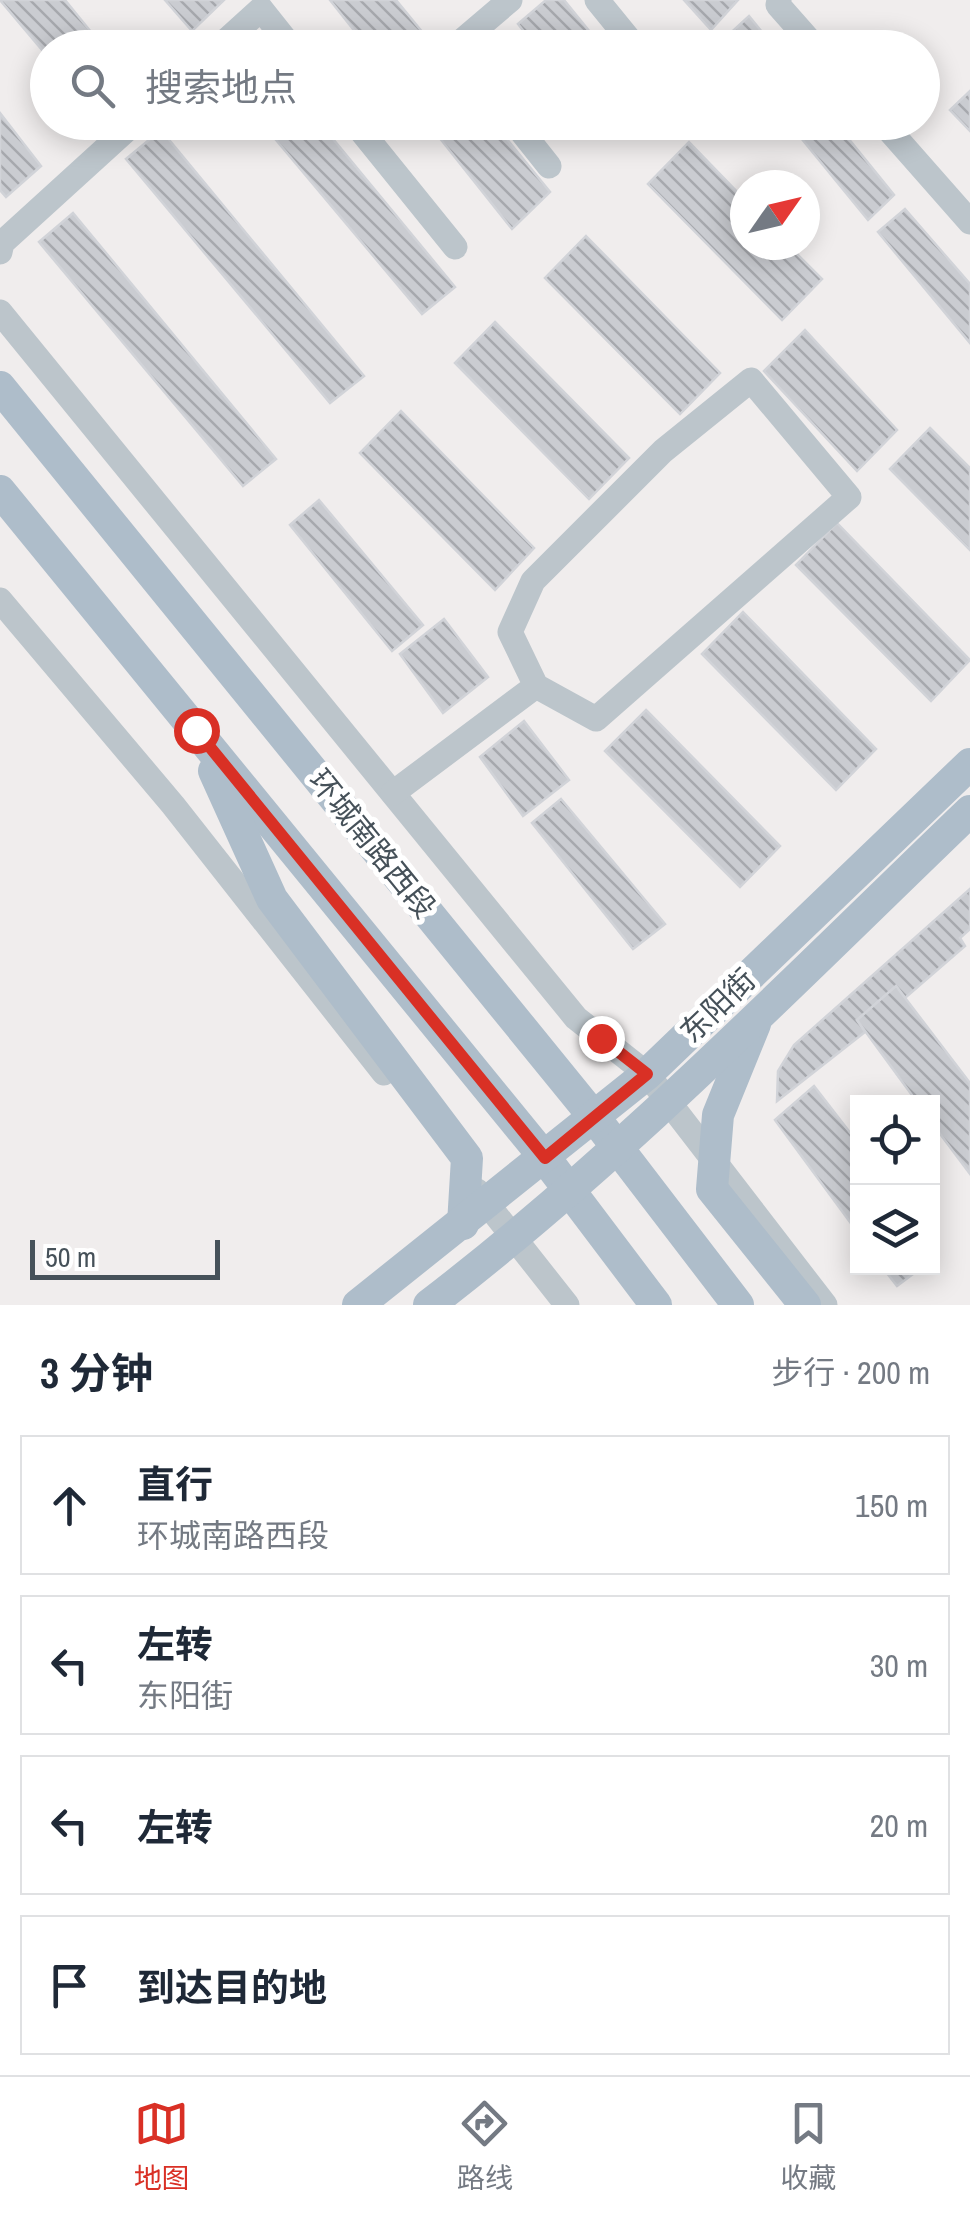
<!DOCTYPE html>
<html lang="zh">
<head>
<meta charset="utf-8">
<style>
	body { margin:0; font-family:"Archivo Narrow","Noto Sans SC",sans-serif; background:#f6f6f7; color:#1f2937 }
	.controls { position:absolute; right:30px; bottom:30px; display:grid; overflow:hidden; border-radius:0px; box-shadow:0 5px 25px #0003 }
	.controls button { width:90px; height:90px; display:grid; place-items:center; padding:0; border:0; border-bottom:2px solid #e0e1e3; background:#fff; color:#1f2937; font:50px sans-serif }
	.compass { position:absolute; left:730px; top:170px; width:90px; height:90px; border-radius:50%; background:#fff; box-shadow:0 5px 25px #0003; rotate:56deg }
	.scale { position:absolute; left:30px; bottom:25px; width:190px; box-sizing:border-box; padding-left:10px; border:5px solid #465159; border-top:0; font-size:28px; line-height:35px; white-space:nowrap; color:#465159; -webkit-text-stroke:8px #fff; paint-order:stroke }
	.stop { position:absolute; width:30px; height:30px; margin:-22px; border:8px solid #d93025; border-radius:50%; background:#fff }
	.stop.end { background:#d93025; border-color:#fff; box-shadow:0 2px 10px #0008 }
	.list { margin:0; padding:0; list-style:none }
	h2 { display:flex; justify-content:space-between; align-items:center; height:130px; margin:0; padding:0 40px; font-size:42px }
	h2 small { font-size:32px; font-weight:400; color:#747a83 }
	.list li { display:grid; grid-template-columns:65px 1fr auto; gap:30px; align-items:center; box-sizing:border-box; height:140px; margin:0 20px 20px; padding:0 20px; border:2px solid #e0e1e3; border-radius:0px }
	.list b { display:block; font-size:38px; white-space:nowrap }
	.list p { margin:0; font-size:32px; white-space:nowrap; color:#747a83 }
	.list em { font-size:32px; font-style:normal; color:#747a83 }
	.icon { flex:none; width:55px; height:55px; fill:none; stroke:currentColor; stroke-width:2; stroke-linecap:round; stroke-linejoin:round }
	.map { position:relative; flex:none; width:970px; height:1305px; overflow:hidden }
	.search { position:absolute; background:#fff; box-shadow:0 5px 25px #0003; left:30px; right:30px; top:30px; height:110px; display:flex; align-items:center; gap:25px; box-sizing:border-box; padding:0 35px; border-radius:55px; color:#747a83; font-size:38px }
	.sheet { height:770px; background:#fff }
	nav { display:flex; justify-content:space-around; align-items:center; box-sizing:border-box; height:140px; border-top:2px solid #e0e1e3; background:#fff; font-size:28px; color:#747a83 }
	nav a { display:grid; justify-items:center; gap:5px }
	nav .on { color:#d93025 }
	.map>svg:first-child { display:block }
</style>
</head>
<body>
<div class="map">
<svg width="970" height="1305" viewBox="0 0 970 1305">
	<defs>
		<pattern id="building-back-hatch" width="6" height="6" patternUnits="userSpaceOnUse" patternTransform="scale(2.5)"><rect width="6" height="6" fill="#caccd1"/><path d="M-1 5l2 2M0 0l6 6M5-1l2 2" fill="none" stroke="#a6a8ad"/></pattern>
	</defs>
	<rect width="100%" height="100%" fill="#f0eded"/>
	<g fill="url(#building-back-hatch)" stroke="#d1d3d8" stroke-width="2.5">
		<polygon points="0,0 65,0 104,48 48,48 48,57"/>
		<polygon points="165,0 224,0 192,31"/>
		<polygon points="330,0 396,0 432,44 428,48 368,48"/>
		<polygon points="546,0 564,0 603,48 537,48 518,24"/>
		<polygon points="684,0 738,0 711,30"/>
		<polygon points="749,16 775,48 727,48 722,41"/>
		<polygon points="970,91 970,131 950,110"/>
		<polygon points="0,113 41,166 6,197 0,190"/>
		<polygon points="261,122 319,122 455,287 422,314"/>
		<polygon points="427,122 493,122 550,192 512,229"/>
		<polygon points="597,122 623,122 608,137"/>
		<polygon points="788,122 835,122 894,195 868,220"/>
		<polygon points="161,130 364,376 330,403 126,159"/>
		<polygon points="689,142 745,200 745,245 788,245 822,279 782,320 648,184"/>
		<polygon points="905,209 970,284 970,343 878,232"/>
		<polygon points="73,213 276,459 243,486 39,242"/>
		<polygon points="586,236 720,373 680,414 545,278"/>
		<polygon points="495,322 629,458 589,499 455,363"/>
		<polygon points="805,330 897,430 857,471 764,371"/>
		<polygon points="401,411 534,548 495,590 360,453"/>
		<polygon points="930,428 970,468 970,550 890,469"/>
		<polygon points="319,500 423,625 392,651 290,525"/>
		<polygon points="837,523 970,660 931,701 796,565"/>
		<polygon points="743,612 876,749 836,790 702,654"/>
		<polygon points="444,619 488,677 443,713 400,654"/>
		<polygon points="646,710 780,846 740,887 605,751"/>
		<polygon points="524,721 569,780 523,816 480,757"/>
		<polygon points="561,799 665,924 633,949 532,823"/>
		<polygon points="970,889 970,929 960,938 965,946 905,998 896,986 857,1020 865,1032 777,1101 778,1071 794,1045"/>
		<polygon points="896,986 970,1083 970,1174 932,1123 932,1102 917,1102 857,1020"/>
		<polygon points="814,1086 858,1143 858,1233 775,1120"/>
		<polygon points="883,1268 921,1268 897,1286"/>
	</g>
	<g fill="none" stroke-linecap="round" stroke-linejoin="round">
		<g stroke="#bcc5cb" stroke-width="25">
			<polyline points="597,0 636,48"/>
			<polyline points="779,0 778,5 816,48"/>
			<polyline points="218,48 261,9 292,48"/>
			<polyline points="462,48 463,40 510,0"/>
			<polyline points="354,122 455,247"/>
			<polyline points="514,122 549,166"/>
			<polyline points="882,122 970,222"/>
			<polyline points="0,252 2,243 135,122"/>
			<polyline points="0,312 576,1018 647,1074 825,1305"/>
			<polyline points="0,600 173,805 384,1073"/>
			<polyline points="393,793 536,686 596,719 849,497 751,380 663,451 533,581 510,632 536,686"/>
			<polyline points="477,1191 567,1305"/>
		</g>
		<g stroke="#aebdca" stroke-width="32">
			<polyline points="0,387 594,1117 738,1305"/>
			<polyline points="0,491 545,1158 656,1305"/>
			<polyline points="214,771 272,899 467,1158 463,1224"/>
			<polyline points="755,1024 718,1115 712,1189 805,1305"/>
			<polyline points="358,1305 647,1074 970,764"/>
			<path d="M429,1305c194,-149 365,-325 541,-494"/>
		</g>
	</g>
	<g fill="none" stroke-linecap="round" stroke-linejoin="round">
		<polyline stroke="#d93025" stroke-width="12" points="196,730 545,1158 647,1074 601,1038"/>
	</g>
	<g text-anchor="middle" stroke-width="10" stroke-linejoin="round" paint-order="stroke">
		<g font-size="30" fill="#465159" stroke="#fff">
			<text transform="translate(372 844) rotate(51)" y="10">环城南路西段</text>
			<text transform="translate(718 1006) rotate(-44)" y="10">东阳街</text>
		</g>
	</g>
</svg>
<div class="controls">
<button><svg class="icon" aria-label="locate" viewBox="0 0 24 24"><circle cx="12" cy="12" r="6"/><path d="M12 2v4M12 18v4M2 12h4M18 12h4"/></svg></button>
<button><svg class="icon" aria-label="layers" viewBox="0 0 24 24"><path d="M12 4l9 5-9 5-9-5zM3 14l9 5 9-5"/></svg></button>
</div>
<svg class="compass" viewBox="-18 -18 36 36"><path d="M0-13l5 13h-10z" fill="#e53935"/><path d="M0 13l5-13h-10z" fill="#747a83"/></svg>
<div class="scale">50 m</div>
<div class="stop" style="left:196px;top:730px"></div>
<div class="stop end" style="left:601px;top:1038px"></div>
<div class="search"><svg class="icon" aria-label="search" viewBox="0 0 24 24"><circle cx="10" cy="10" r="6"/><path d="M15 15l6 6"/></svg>搜索地点</div>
</div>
<section class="sheet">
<h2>3 分钟<small>步行 · 200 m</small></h2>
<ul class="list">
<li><svg class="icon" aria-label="ahead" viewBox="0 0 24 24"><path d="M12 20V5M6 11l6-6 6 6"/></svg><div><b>直行</b><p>环城南路西段</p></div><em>150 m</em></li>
<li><svg class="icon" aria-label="left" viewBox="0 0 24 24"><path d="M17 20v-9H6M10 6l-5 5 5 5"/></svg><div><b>左转</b><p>东阳街</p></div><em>30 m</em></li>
<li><svg class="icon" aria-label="left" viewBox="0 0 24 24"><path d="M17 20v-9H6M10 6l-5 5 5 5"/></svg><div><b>左转</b></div><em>20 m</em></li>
<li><svg class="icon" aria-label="arrive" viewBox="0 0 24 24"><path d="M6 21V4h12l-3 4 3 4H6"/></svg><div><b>到达目的地</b></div></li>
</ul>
</section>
<nav>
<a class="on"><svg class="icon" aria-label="map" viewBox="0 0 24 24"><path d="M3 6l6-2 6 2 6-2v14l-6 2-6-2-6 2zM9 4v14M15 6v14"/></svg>地图</a>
<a><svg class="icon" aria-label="directions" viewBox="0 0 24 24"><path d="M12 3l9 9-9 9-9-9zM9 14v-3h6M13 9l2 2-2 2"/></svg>路线</a>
<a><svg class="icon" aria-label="saved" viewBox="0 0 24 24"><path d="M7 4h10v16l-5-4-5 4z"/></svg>收藏</a>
</nav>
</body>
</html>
